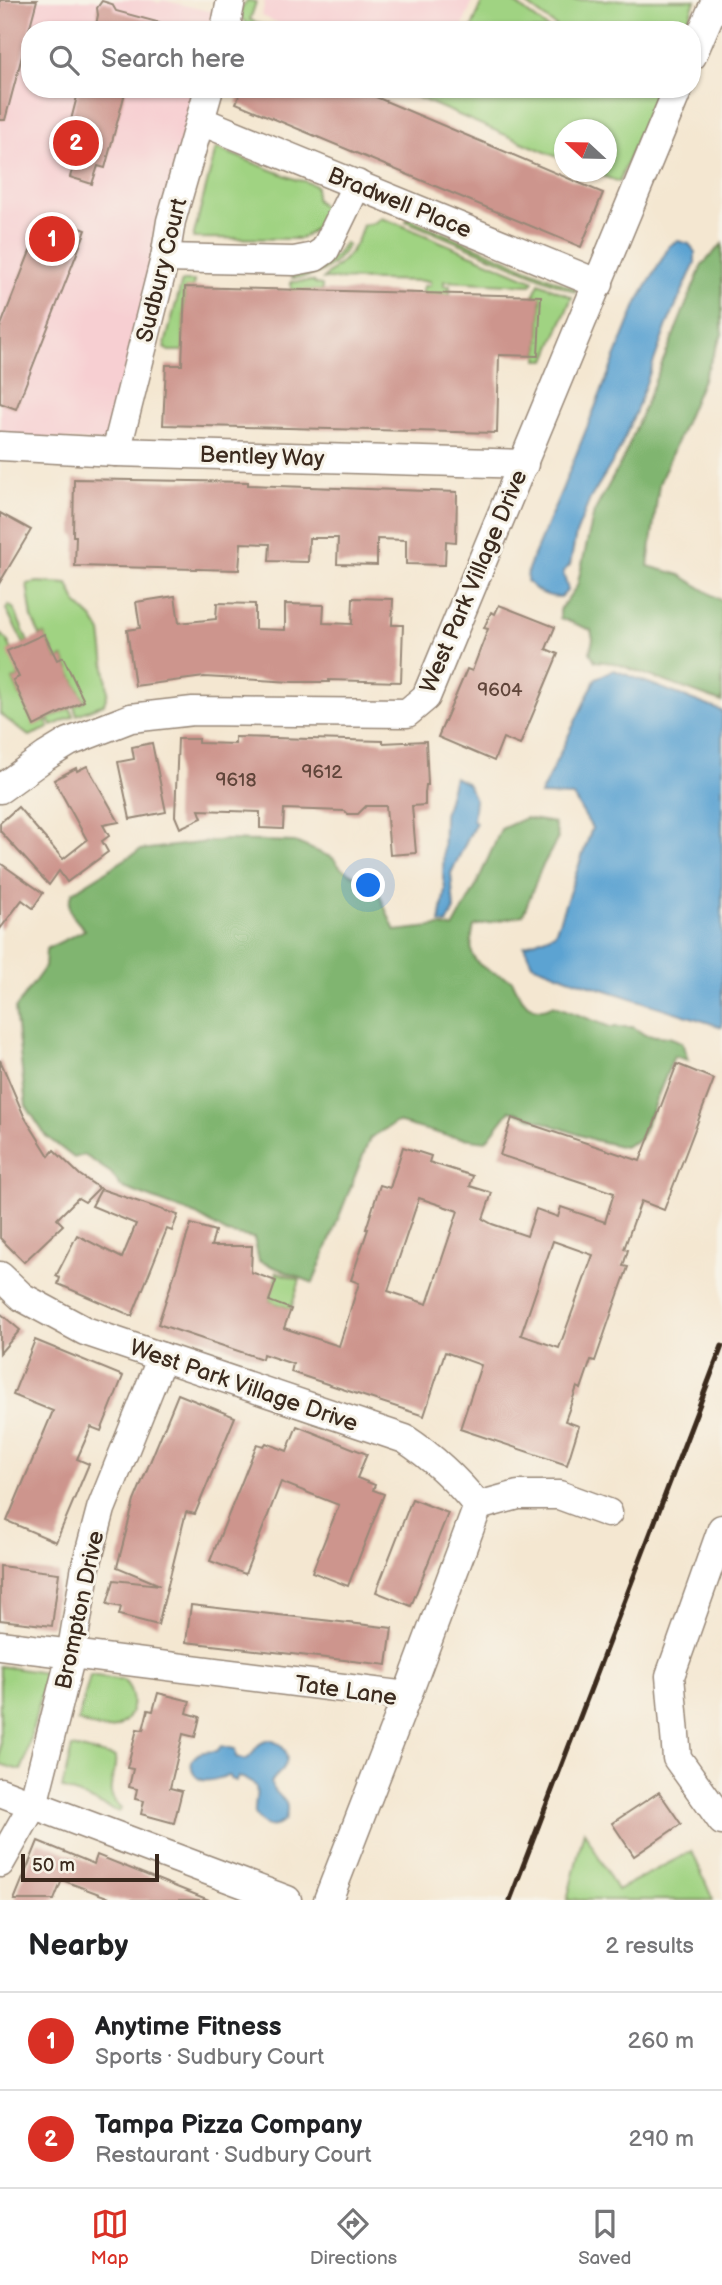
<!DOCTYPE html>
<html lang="en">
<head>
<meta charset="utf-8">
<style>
	body { margin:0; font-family:"Balsamiq Sans",sans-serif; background:#f6f6f6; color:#202124 }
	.compass { position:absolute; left:554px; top:119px; width:63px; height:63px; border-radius:50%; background:#fff; box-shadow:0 2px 5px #0004; rotate:292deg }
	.scale { position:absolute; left:21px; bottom:18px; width:138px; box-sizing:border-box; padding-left:7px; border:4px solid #3b2a1e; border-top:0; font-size:19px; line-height:24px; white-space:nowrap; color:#3b2a1e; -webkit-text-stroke:5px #f7f3e8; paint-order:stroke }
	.you { position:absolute; left:369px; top:886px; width:24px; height:24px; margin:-18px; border:5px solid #fff; border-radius:50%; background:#1a73e8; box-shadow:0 0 0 10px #1a73e833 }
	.badge { display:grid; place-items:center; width:46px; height:46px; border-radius:50%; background:#d93025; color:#fff; font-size:23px; font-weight:700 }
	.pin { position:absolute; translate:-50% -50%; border:4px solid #fff; box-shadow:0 2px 7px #0006 }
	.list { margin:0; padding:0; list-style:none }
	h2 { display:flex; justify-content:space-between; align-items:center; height:91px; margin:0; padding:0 28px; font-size:30px }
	h2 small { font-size:23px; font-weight:400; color:#757577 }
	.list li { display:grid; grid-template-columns:46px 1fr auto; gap:21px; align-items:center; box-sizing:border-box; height:98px; padding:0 28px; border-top:2px solid #e0e0e0 }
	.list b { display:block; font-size:26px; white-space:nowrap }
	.list p { margin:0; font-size:23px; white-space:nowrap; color:#757577 }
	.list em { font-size:23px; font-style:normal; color:#757577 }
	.icon { flex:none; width:38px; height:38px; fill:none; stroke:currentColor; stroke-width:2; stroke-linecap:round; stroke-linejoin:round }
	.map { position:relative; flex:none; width:722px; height:1900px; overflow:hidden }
	.search { position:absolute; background:#fff; box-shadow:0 2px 5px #0004; left:21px; right:21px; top:21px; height:77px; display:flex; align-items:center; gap:18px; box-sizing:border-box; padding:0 24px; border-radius:28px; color:#757577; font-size:26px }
	.sheet { height:287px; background:#fff }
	nav { display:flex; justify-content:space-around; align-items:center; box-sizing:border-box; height:98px; border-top:2px solid #e0e0e0; background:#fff; font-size:19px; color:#757577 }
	nav a { display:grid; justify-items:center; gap:4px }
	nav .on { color:#d93025 }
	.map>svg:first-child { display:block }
</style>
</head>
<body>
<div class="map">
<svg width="722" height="1900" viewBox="0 0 722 1900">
	<rect width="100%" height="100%" fill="#f7f3e8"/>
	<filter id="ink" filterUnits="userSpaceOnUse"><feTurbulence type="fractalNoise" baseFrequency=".0143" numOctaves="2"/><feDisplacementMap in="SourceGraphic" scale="14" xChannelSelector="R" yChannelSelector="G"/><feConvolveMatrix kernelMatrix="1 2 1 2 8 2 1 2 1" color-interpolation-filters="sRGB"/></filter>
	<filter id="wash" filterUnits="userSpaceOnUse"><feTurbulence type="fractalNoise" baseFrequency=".00686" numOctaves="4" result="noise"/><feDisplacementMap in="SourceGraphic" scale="28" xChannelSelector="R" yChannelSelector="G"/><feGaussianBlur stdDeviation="1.57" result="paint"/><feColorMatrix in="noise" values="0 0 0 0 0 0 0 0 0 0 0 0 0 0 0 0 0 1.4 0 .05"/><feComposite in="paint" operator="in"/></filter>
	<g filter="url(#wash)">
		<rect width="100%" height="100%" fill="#f4e7d1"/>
		<g fill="#f7cfd2">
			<polygon points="0,0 152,0 159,3 163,0 208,11 218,10 213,30 30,30 30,89 198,89 107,442 0,436"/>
			<polygon points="265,0 473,0 461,30 295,30 262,16"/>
		</g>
		<g fill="#a0d382" stroke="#6e7e50" stroke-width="2">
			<path d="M248,0l8,2 -6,18 24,10c-17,0 -47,-8 -26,-30z"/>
			<polygon points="483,0 511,0 550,30 471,30"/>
			<polygon points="521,0 695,0 685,30 561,30"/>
			<polygon points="398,89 416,89 438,99 443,89 658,89 619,182 592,172 606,172 606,130 564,130 564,160"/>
			<path d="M216,148l81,32 7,1 12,5v13l10,11c-6,13 -14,26 -29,29l-104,-1z"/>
			<path d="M381,218l20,7 133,56 -3,4 -87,-4v5h6v8h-27v-8h7v-5l-107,-2c20,-19 32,-25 40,-54l11,-2z"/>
			<polygon points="408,218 576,289 575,292 406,221"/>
			<path d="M345,243l3,2c-12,21 -31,33 -56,33v-5l44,-17z"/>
			<polygon points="182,281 194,281 193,288 185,288 183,351 169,351 164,348"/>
			<polygon points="313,281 316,284 322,285 322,291 291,290 291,282"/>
			<polygon points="539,283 572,297 546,360 538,360 541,297 533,296"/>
			<polygon points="38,582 68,584 77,604 93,619 101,632 108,692 104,704 77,715 74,706 84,701 63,657 57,660 44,634 40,636 32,618 27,584"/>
			<polygon points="9,605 14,609 28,642 24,644 6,609"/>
			<path d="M0,633c13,9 15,30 19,44l-6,3 21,45 12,-5 3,8 -20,8 -29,-22z"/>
			<polygon points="70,708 74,716 52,726 48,719"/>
			<polygon points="277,1272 300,1280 291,1309 269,1301"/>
			<polygon points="0,1666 46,1673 25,1761 21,1770 0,1765"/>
			<path d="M90,1675l33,5c16,14 12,43 -12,49 -9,2 -24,-5 -33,-8z"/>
			<path d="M72,1747l43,10c3,21 -15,33 6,51l-2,4 -57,-24z"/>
			<polygon points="584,1831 617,1890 692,1851 713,1900 567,1900"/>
		</g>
		<g fill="#80b570" stroke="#5e7047" stroke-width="2">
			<polygon points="722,244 722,334 659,484 648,566 680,575 722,601 722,702 614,663 595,661 590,652 593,639 591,630 560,618 560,609 577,586 594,512 624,457 702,265"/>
			<path d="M525,818l29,5 4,15 -17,31 -18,46 -49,11c-10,40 8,41 38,54 7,17 19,38 41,25l57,22h23l12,8 24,2 13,5 6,18 -14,-4 -34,83 -16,8 -30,-7 -84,-30 -24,31 -38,-5 -51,-14 -27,16 -57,145 -54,-22 -5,-23 -27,-5 -31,-18 -75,-28 -10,-14 -27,-18 -10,3 -28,-22 -20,-30 -11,-97 30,-42 1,-18 39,-19c-12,-13 -21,-20 -12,-38l67,-42 85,-10 70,2 38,16 8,10 36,21 18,42 45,-5 13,2 22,-40 26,-59z"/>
		</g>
		<g fill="#5ba3d2" stroke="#4b6678" stroke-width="2">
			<path d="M678,241l11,3 6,7v12l-28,62 -32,89 -17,39 -28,46 -14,35 -6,31 -7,7 5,18 -7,7c-15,0 -24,-5 -34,-16l1,-12 33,-77 76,-189 33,-58z"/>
			<polygon points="614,670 722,711 722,1027 568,978 532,964 524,946 555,933 592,828 573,796 540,795 596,678"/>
			<polygon points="454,777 468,784 475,800 473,820 476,822 451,873 454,909 447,924 440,923 445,888 443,878 444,815"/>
			<path d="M270,1740c13,4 22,15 13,29 -4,5 -9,7 -12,14 5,17 22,13 14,37 -11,11 -22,7 -30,-5 -2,-19 12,-33 -17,-38l-2,4 -6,-2v-3c-9,0 -19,7 -28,4 -12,-4 -15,-21 -2,-27 5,-2 11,-1 17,-2l4,-5 14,3 1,8 9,3c12,-5 6,-16 25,-20z"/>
		</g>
		<g id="blocks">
			<g fill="#cd958d" fill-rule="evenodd">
				<polygon points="0,0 37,0 5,120 0,120"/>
				<polygon points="102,1 112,4 116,11 168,25 168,30 95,30 98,15 97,8"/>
				<polygon points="79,89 126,89 105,168 98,166 92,184 70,177 75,161 65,143"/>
				<polygon points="242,89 357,89 603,193 581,247 236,103"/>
				<polygon points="57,219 86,230 16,409 0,403 0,328 36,236 54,228"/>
				<polygon points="185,287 541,296 538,356 499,355 497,433 163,425 166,365 182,365"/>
				<polygon points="74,479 248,482 248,485 457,492 456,542 446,541 445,565 406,564 406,540 377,539 377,565 337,564 338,538 309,538 308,562 269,561 270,544 241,543 239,570 75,566 76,536 73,536"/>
				<polygon points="0,513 31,530 0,582"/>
				<polygon points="175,596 179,623 216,619 217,603 255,604 255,629 285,630 285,604 324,605 323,623 352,624 353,598 393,599 392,625 403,625 401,682 329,680 329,682 293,682 204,677 135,686 127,630 140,628 136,602"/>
				<polygon points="499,605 555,627 546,649 558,654 520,745 503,738 494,761 438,737 467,669 472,671 488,629 484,628 491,612 495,614"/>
				<polygon points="44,634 57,660 63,657 84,701 34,726 13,680 19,677 7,651"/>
				<polygon points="235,737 383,741 383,743 426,741 428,785 426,785 425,793 425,805 412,806 416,853 390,855 386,806 366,806 358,814 348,814 345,811 284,809 283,829 260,828 260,812 199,810 202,818 180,828 175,816 178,739 198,739 198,743 235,744"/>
				<polygon points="152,743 166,812 130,819 118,762 134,759 132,747"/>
				<polygon points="87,766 119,822 103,825 109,836 102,841 108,852 67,882 59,871 49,885 0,831 0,823 18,807 63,859 87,840 54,780 76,768 77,771"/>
				<polygon points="0,863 43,893 33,908 22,900 0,929"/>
				<polygon points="0,1060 24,1116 49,1156 54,1150 80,1175 99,1188 85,1202 78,1198 57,1219 63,1225 24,1262 0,1238"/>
				<path d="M677,1064l37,15 -50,131 -23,-9 -17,48 4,1 -5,16 5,1 -14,39 -19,55 -4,-1 -10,29 -4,-2 -12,34 14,5 -12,39 -107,-36 21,-64 -36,-13 -21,64 -133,-44 2,-8 -30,-10 -1,5 -104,-35 33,-100 24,7 -4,15h41l-1,26 25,9 -7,20 22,8 -7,19 55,18 20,-63 -8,-3 17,-51h-2l14,-44 10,3 13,-41 28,9 -2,6 44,14 -3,10 22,7 -9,26 9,5 35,12 9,-27 22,8 3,-10 44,15 9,-29 -114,-38 12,-37 128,43zM419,1198l39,13 -31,93 -39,-13zM553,1241l40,14 -34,93 -38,-13z"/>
				<polygon points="101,1189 178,1215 172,1231 167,1229 132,1316 58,1284 60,1278 56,1276 77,1235 122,1258 136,1224 92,1206"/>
				<polygon points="0,1313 20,1330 0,1353"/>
				<polygon points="35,1340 123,1376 101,1431 91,1427 77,1459 89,1464 56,1542 7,1521 53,1411 13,1395"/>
				<polygon points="178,1394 235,1417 195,1514 186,1512 158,1625 119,1615 121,1607 107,1604 114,1580 160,1585 117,1567 134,1501"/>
				<polygon points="297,1426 367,1454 357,1478 375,1485 373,1490 384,1494 348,1586 312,1572 339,1505 281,1482 245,1574 210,1561 257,1444 264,1446 266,1443 287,1451"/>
				<polygon points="412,1499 448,1513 411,1606 376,1592"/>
				<polygon points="0,1566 59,1573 52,1626 0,1620"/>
				<polygon points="191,1605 392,1628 387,1665 186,1642"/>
				<polygon points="158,1693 190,1701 187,1713 200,1717 195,1737 183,1734 170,1788 182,1791 174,1823 141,1814 144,1801 135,1799 137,1789 129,1787 133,1769 127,1768 137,1729 143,1730 148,1710 153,1711"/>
				<polygon points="659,1792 681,1824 634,1856 612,1823"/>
				<polygon points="38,1841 94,1864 97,1855 209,1900 115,1900 62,1880 54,1900 14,1900"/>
			</g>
		</g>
	</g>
	<g filter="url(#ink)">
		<use href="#blocks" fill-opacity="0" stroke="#988878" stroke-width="2"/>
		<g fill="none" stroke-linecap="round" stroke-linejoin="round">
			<defs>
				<g id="minor">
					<polyline points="225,30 231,0"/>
					<polyline points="692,56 716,0"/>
					<polyline points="201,121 599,284"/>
					<polyline points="165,258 294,261 315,257 325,250 357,184"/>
					<polyline points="0,446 116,452 524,464"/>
					<polyline points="116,452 165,258 171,221 209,89"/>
					<polyline points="0,789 46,756 69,742 131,718 193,711 407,713 426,697 678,89"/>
					<path d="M0,1276l22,21 63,34 320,108c29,19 51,40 73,67"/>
					<polyline points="478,1506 518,1495 559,1495 608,1513"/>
					<polyline points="722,1529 670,1676 677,1758 722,1821"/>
					<polyline points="0,1645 407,1696"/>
					<polyline points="0,1792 287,1900"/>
					<polyline points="0,1863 33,1805 71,1655 86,1566 101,1509 162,1357"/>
					<polyline points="328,1900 407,1696 478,1506"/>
				</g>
			</defs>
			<use href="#minor" stroke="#988878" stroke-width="31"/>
			<use href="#minor" stroke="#fff" stroke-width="28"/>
			<polyline stroke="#3b2a1e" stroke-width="5" points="510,1900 722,1346"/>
		</g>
	</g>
	<g text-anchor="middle" stroke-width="6" stroke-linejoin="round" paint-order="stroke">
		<g font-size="19" fill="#60453a">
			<text x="500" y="696">9604</text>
			<text x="322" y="778">9612</text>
			<text x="236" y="786">9618</text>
		</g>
		<g font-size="23" fill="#3b2a1e" stroke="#f7f3e8">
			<text transform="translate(400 202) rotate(22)" y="8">Bradwell Place</text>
			<text transform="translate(161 270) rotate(-76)" y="8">Sudbury Court</text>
			<text transform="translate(262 456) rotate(2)" y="8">Bentley Way</text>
			<text transform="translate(473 581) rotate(-67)" y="8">West Park Village Drive</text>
			<text transform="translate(244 1385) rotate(19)" y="8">West Park Village Drive</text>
			<text transform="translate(79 1610) rotate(-78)" y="8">Brompton Drive</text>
			<text transform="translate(346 1690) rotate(8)" y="8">Tate Lane</text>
		</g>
	</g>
</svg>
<svg class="compass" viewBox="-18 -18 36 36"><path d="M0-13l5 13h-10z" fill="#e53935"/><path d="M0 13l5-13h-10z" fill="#757577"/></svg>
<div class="scale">50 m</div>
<div class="you"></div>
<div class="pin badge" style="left:52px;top:239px">1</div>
<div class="pin badge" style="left:76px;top:143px">2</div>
<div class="search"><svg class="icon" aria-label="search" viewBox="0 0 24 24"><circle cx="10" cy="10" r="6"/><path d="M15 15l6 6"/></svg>Search here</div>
</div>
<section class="sheet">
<h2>Nearby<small>2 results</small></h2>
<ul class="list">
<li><span class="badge">1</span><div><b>Anytime Fitness</b><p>Sports · Sudbury Court</p></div><em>260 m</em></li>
<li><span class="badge">2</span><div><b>Tampa Pizza Company</b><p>Restaurant · Sudbury Court</p></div><em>290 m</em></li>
</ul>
</section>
<nav>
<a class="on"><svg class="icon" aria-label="map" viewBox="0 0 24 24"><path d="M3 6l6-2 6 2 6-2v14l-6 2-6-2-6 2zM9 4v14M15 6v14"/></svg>Map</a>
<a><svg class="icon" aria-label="directions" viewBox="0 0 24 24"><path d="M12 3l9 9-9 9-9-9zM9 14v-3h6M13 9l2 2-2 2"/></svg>Directions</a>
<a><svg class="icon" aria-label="saved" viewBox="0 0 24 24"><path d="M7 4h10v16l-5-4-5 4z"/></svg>Saved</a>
</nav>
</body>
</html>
